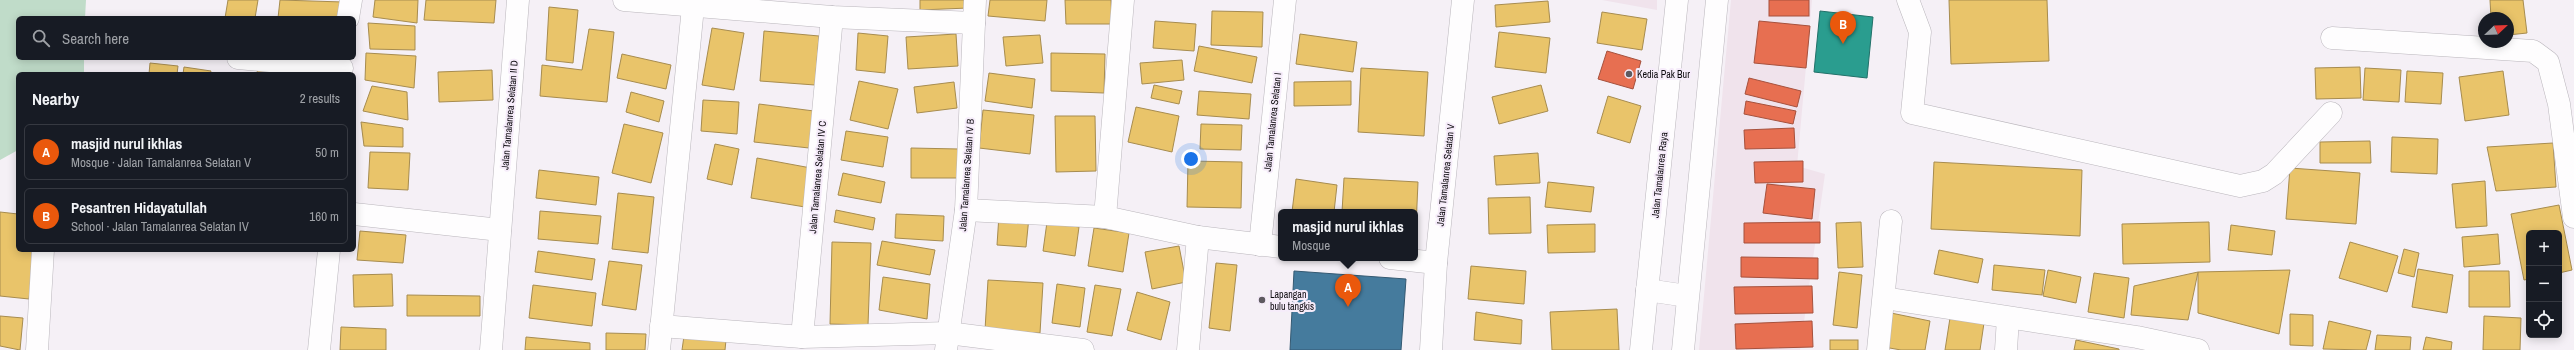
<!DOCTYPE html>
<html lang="en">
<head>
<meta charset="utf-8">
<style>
	body { margin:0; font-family:"Archivo Narrow",sans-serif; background:#20242c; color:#f1f3f6 }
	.controls { position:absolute; right:12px; bottom:12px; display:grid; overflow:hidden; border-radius:6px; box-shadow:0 2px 10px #0003 }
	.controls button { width:36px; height:36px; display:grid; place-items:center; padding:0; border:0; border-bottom:1px solid #363941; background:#171b24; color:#f1f3f6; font:20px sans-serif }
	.compass { position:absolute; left:2478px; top:12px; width:36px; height:36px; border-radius:50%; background:#171b24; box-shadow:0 2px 10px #0003; rotate:67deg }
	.you { position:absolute; left:1191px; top:159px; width:14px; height:14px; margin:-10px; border:3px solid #fff; border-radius:50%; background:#1a73e8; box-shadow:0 0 0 6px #1a73e833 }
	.badge { display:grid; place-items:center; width:26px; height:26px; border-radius:50%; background:#ea580c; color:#fff; font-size:13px; font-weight:700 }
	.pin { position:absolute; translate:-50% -33px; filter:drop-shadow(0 1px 2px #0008) }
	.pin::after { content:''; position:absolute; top:21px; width:14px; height:12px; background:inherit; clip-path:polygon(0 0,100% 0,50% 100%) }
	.popup { position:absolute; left:1278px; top:209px; width:140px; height:52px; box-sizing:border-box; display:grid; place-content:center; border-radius:6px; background:#171b24; filter:drop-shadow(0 1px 3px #0005); font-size:13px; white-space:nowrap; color:#9ea1a6 }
	.popup b { font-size:15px; color:#f1f3f6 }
	.popup::after { content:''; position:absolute; left:50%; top:100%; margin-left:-8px; border:8px solid transparent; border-top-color:#171b24 }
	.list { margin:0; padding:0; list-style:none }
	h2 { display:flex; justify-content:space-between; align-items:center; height:52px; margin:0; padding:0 16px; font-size:17px }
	h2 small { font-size:13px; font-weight:400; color:#9ea1a6 }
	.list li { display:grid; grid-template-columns:26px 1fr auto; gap:12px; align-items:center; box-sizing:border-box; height:56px; margin:0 8px 8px; padding:0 8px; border:1px solid #363941; border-radius:6px }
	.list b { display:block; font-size:15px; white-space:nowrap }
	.list p { margin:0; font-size:13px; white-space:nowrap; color:#9ea1a6 }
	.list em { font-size:13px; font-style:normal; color:#9ea1a6 }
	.icon { flex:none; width:22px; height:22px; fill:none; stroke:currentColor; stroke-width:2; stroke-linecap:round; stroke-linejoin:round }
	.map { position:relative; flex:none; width:2574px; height:350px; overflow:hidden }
	.search { position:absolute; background:#171b24; box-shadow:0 2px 10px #0003; left:16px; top:16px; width:340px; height:44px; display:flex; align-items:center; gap:10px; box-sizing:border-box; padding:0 14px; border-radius:6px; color:#9ea1a6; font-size:15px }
	.panel { position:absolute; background:#171b24; box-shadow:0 2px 10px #0003; left:16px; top:72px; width:340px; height:180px; border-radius:6px }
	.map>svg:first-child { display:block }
</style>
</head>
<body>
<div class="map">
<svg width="2574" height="350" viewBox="0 0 2574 350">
	<rect width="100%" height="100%" fill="#f5f0f6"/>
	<g fill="#f0e3ec">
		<polygon points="1602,0 1657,0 1657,10"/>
		<polygon points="1731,0 1812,0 1797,166 1825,174 1800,350 1699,350"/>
	</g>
	<polygon fill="#c0dcc9" points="0,0 86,0 85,18 18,18 18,58 84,58 84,74 18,74 18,150 0,160"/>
	<g fill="#e9c46a" stroke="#a78c4f">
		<polygon points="228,0 258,0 255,18 225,18"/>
		<polygon points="280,0 343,2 342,18 278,18"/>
		<polygon points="375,0 418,0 417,23 373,17"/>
		<polygon points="426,0 496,0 494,23 424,20"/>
		<polygon points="920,0 968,0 968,8 920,10"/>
		<polygon points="990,0 1047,0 1045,21 988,16"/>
		<polygon points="1065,0 1111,0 1112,24 1066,24"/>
		<polygon points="1949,0 2047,0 2049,61 1951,64"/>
		<polygon points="2490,0 2523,0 2527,33 2508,35 2508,18 2491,18"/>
		<polygon points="1548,1 1550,22 1496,27 1495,5"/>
		<polygon points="549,7 578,10 573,63 546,60"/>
		<polygon points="1212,11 1263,12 1262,47 1211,45"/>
		<polygon points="1602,12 1647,19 1642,50 1597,43"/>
		<polygon points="1155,21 1196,24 1194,51 1153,48"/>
		<polygon points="368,23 415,26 415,50 370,49"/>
		<polygon points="712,28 744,33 734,90 702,85"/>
		<polygon points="589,29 614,32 607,102 540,96 542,65 582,70"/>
		<polygon points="764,31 819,36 815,85 760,81"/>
		<polygon points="1499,32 1550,38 1546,73 1495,67"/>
		<polygon points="858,33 888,36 885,73 856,70"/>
		<polygon points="956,34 958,66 908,69 906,37"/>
		<polygon points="1300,34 1357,42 1353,72 1296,64"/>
		<polygon points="1040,35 1043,63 1006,66 1003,37"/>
		<polygon points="1199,46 1257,57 1252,83 1194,71"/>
		<polygon points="366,53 416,56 414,88 365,80"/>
		<polygon points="1051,53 1105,54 1104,93 1051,91"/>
		<polygon points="622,54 671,65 666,89 617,78"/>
		<polygon points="1182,60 1184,80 1142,84 1140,63"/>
		<polygon points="150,63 178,66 177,74 149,74"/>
		<polygon points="258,65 323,74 257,74"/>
		<polygon points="184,67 211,71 210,74 183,74"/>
		<polygon points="2360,67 2361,98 2316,99 2315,68"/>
		<polygon points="1361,68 1428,72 1424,136 1358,132"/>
		<polygon points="2365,68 2401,70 2399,102 2363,100"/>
		<polygon points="492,70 493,100 439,102 438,72"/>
		<polygon points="2407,71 2443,73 2441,104 2405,102"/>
		<polygon points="2503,71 2509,115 2465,121 2459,77"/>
		<polygon points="989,73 1035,79 1032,108 985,101"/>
		<polygon points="859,81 898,89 888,129 850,120"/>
		<polygon points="1351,81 1351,105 1294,106 1294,82"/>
		<polygon points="954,82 957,108 917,113 914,87"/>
		<polygon points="1154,85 1182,91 1179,104 1151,98"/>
		<polygon points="1541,85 1548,111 1499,124 1492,97"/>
		<polygon points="372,86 407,92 408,120 363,111"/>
		<polygon points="1199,91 1251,94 1249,119 1197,115"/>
		<polygon points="631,92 664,101 659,122 626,112"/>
		<polygon points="1608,96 1641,106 1630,143 1597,133"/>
		<polygon points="703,100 739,102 737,134 701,131"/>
		<polygon points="759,104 814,111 809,148 754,142"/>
		<polygon points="1136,107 1179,116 1172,152 1128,142"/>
		<polygon points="983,110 1034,115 1030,154 979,148"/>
		<polygon points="1055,116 1095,116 1096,171 1056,172"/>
		<polygon points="361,122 403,128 403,147 364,146"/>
		<polygon points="624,124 663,133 651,183 612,173"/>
		<polygon points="1201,124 1242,125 1241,150 1200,149"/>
		<polygon points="846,131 888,137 883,167 841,160"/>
		<polygon points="2392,137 2438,139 2437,174 2391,172"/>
		<polygon points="2370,141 2371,163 2320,163 2320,142"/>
		<polygon points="2553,143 2556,187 2496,191 2487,147"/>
		<polygon points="715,144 739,149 732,185 707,179"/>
		<polygon points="911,148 959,149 959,178 911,178"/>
		<polygon points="370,152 410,153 408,190 368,188"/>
		<polygon points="1538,153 1540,183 1496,185 1494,156"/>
		<polygon points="757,158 811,168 805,207 751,198"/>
		<polygon points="1188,161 1242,162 1241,208 1187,207"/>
		<polygon points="1934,162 2082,170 2080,236 1931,229"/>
		<polygon points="2290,168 2360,173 2356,224 2286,219"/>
		<polygon points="539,170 599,177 596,205 536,198"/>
		<polygon points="843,173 885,182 881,203 838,195"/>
		<polygon points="1344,178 1418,182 1416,227 1415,212 1342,212"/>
		<polygon points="1296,179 1337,185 1334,212 1292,212"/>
		<polygon points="2485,181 2487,226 2456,228 2452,184"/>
		<polygon points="1548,182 1594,187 1591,212 1545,207"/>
		<polygon points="618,193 654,197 648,253 612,249"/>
		<polygon points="1530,197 1531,233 1489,234 1488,198"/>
		<polygon points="2559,205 2572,270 2559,273 2559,233 2529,233 2529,279 2524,280 2511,214"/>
		<polygon points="836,210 875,218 873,230 834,222"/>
		<polygon points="540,211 601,216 598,244 538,239"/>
		<polygon points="0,212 18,214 18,250 35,250 29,299 0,296"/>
		<polygon points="896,214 944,216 943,241 895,238"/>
		<polygon points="999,215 1029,217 1026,247 997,245"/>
		<polygon points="1047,222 1079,227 1075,256 1043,251"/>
		<polygon points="1861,222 1863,267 1838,268 1836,223"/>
		<polygon points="2209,222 2210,262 2123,264 2122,224"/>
		<polygon points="1595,224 1595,252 1548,253 1547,225"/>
		<polygon points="2231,225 2275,231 2272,255 2228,250"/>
		<polygon points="1094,228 1129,233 1123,272 1088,266"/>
		<polygon points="360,231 406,235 403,263 357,260"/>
		<polygon points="2498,234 2500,264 2464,267 2462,237"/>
		<polygon points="882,241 935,250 930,275 877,265"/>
		<polygon points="832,242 871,243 868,325 830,324"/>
		<polygon points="2350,242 2398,256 2387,292 2339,278"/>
		<polygon points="1179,246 1186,282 1152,289 1145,252"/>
		<polygon points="2404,249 2419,253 2414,277 2398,273"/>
		<polygon points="1939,250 1983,259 1978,283 1934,274"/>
		<polygon points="538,251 595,259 592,280 535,272"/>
		<polygon points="609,261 642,265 636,310 602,305"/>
		<polygon points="1216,263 1237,265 1230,331 1209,328"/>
		<polygon points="1994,265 2045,270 2042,295 1992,290"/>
		<polygon points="1471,266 1526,271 1524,304 1468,299"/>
		<polygon points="2418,269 2453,275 2447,313 2412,307"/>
		<polygon points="2048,270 2081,277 2076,303 2043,296"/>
		<polygon points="2290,270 2279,334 2198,313 2198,272"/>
		<polygon points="2469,271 2509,271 2510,307 2469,307"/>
		<polygon points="1839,272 1862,275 1857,328 1833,325"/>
		<polygon points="2198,272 2188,320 2131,315 2134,286"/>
		<polygon points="2094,273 2129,278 2124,318 2088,312"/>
		<polygon points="392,274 393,306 354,307 353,275"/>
		<polygon points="883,277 930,284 927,319 879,310"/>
		<polygon points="988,280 1043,283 1040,333 985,330"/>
		<polygon points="1057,284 1085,288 1080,327 1052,323"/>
		<polygon points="533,285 596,293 592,326 529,318"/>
		<polygon points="1095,285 1121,289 1112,336 1087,332"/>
		<polygon points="1137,292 1170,302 1161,340 1127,330"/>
		<polygon points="407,295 480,296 480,316 407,316"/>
		<polygon points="1617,309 1619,350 1552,350 1550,312"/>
		<polygon points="1476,312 1522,320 1521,344 1474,340"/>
		<polygon points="1891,313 1930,321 1925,350 1901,350 1884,347"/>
		<polygon points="2290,314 2313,315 2313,346 2290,345"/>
		<polygon points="0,316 23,318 20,350 0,346"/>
		<polygon points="2484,316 2521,318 2520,350 2483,350"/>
		<polygon points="1950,318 1984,323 1980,350 1945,350"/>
		<polygon points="2329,321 2371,331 2366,350 2323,349"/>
		<polygon points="341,327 386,329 386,350 340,350"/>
		<polygon points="606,333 646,334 645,350 606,350"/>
		<polygon points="2377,335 2411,337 2410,350 2375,350"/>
		<polygon points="684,336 726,340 725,350 682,350"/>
		<polygon points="526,337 590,343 590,350 525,350"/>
		<polygon points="2426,337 2452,342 2451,350 2423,350"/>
		<rect x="1830" y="340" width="28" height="10"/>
		<polygon points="2076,340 2119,349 2119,350 2074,350"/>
	</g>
	<g fill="#e76f51" stroke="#a6513d">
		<rect x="1769" y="0" width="40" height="16"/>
		<polygon points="1759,21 1810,26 1806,68 1754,63"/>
		<polygon points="1607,51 1641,61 1633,89 1598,79"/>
		<polygon points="1749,78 1801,91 1797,107 1745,94"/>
		<polygon points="1746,101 1796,111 1793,124 1744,114"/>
		<polygon points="1794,128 1795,148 1745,149 1744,130"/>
		<polygon points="1803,161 1803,182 1755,183 1754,162"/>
		<polygon points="1767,184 1815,189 1812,219 1763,213"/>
		<polygon points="1820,222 1820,243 1744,243 1744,223"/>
		<polygon points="1741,257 1818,258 1818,279 1741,277"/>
		<polygon points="1812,286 1813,313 1735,314 1734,287"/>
		<polygon points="1812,321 1813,347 1736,349 1735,324"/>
	</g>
	<polygon fill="#2a9d8f" stroke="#217169" points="1820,11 1873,17 1867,78 1814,72"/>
	<polygon fill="#457b9d" stroke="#345972" points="1294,271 1406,279 1401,350 1290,350"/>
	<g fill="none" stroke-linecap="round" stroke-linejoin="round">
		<defs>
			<g id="minor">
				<polyline points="624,0 832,17 974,23"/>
				<polyline points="1908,0 1920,32 1912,113 2240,186 2263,181 2274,174 2331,113"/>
				<polyline points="348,18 351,0"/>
				<polyline points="2332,38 2533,51 2548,62 2559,104 2574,217"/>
				<polyline points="238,58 342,68"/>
				<polyline points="966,210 1105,217 1198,237 1281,247"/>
				<polyline points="354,214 500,230"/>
				<polyline points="1105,217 1123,0"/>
				<polyline points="1260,245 1285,0"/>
				<polyline points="1390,258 1436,263"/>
				<polyline points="1884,298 2137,337 2198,350"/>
				<polyline points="661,326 802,337 948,333 1083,350"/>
				<polyline points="802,337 832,17"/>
				<polyline points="37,350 43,250"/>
				<polyline points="319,350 329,250"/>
				<polyline points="491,350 518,0"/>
				<polyline points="659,350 693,7"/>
				<polyline points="946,350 966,210 975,0"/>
				<polyline points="1188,350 1198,237"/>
				<polyline points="1431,350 1436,263 1463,0"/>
				<polyline points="1878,350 1891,221"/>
				<polyline points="2006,350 2008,318"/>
			</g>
			<g id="primary">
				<polyline points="1647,290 1687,296"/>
				<polyline points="1641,350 1677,0"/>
				<polyline points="1683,350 1717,0"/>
			</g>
		</defs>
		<use href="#minor" stroke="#bab6bc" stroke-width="23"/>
		<use href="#primary" stroke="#bab6bc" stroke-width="23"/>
		<use href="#minor" stroke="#fefdfe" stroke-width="22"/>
		<use href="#primary" stroke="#fefdfe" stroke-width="22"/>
	</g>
	<g fill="#5e5a60" stroke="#f6ecfa" stroke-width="1.5">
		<circle cx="1629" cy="74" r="4"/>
		<circle cx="1262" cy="300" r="4"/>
	</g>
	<g text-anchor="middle" stroke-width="4" stroke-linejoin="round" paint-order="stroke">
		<g font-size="10" fill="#0d0a0f" stroke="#f6ecfa" text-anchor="start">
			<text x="1637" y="78">Kedia Pak Bur</text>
			<text x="1270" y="298">Lapangan<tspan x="1270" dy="12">bulu tangkis</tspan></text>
		</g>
		<g font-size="10" fill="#0d0a0f" stroke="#f6ecfa">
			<text transform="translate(509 115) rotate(-85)" y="4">Jalan Tamalanrea Selatan II D</text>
			<text transform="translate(1272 122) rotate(-84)" y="4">Jalan Tamalanrea Selatan I</text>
			<text transform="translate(966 175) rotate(-86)" y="4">Jalan Tamalanrea Selatan IV B</text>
			<text transform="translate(1445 175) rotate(-84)" y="4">Jalan Tamalanrea Selatan V</text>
			<text transform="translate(1659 175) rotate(-84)" y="4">Jalan Tamalanrea Raya</text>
			<text transform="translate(817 177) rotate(-85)" y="4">Jalan Tamalanrea Selatan IV C</text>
		</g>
	</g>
</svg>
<div class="controls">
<button>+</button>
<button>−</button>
<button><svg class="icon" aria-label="locate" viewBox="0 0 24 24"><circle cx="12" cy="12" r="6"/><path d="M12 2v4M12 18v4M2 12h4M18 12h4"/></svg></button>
</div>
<svg class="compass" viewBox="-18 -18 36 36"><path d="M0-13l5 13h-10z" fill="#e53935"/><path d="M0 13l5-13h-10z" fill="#9ea1a6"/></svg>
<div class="you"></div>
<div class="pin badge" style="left:1348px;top:307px">A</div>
<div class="popup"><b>masjid nurul ikhlas</b>Mosque</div>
<div class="pin badge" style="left:1843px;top:44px">B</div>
<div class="search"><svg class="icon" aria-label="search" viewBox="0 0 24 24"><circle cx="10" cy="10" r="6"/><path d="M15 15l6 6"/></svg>Search here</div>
<section class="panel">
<h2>Nearby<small>2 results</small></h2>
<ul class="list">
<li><span class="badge">A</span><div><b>masjid nurul ikhlas</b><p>Mosque · Jalan Tamalanrea Selatan V</p></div><em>50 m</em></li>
<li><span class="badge">B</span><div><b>Pesantren Hidayatullah</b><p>School · Jalan Tamalanrea Selatan IV</p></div><em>160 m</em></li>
</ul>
</section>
</div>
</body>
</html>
